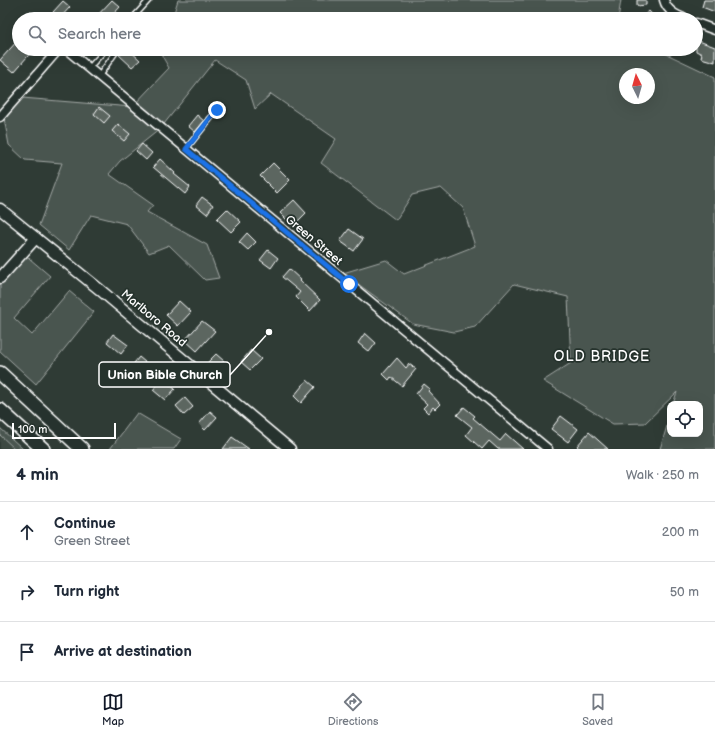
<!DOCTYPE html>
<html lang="en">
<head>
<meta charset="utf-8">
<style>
	body { margin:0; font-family:"Balsamiq Sans",sans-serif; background:#f2f2f3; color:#1f2937 }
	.controls { position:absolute; right:12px; bottom:12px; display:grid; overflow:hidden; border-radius:8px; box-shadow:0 4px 16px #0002 }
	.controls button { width:36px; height:36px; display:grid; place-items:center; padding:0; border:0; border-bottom:1px solid #e0e1e3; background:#fff; color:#1f2937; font:20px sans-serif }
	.compass { position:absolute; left:619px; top:68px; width:36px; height:36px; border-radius:50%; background:#fff; box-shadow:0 4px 16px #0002; rotate:355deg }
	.scale { position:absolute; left:12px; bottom:10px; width:104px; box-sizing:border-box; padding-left:4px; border:2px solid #fff; border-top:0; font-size:11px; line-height:14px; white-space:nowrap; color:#fff; -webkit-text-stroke:3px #26332d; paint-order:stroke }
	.stop { position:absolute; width:12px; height:12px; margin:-9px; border:3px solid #1a73e8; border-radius:50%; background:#fff }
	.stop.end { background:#1a73e8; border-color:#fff; box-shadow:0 1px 4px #0008 }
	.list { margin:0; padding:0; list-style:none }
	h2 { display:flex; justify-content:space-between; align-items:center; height:52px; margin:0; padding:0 16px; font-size:17px }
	h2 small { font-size:13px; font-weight:400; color:#747a83 }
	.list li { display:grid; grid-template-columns:26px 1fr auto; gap:12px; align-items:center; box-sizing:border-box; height:60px; padding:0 16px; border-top:1px solid #e0e1e3 }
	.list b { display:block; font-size:15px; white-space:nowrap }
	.list p { margin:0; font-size:13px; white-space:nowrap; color:#747a83 }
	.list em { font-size:13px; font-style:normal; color:#747a83 }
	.icon { flex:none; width:22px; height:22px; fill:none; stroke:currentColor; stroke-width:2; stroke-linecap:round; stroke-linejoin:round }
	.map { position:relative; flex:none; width:715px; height:449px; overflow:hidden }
	.search { position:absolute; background:#fff; box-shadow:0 4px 16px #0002; left:12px; right:12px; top:12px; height:44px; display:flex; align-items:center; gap:10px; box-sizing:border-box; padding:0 14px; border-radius:22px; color:#747a83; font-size:15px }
	.sheet { height:232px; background:#fff }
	nav { display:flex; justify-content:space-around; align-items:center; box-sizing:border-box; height:56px; border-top:1px solid #e0e1e3; background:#fff; font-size:11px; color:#747a83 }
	nav a { display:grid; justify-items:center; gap:2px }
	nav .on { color:#111827 }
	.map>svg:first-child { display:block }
</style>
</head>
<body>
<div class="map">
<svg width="715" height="449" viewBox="0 0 715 449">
	<rect width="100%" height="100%" fill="#2f3b35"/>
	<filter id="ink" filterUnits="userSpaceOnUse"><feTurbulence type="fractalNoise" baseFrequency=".025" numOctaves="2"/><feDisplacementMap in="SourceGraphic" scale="8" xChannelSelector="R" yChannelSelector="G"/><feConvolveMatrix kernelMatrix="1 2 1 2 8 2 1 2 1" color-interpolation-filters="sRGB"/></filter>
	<g filter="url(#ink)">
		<polygon fill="#3c4842" points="0,435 15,449 0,449"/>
		<g fill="#4a544f" stroke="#a4aaa7" fill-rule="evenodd">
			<polygon points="178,0 621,0 618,19 172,19"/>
			<path d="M163,49h493l59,28v372h-55l10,-33v18h30v-30h-27l4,-12 -32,31 -32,1 -70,-43 28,-18 -3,-66 -54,-13 -39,43 -21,5 -41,-8 -70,-51 43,-13 18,14 71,-28 -12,-38 -22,-20 -29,7 -16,25 -75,-57 15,-24 -65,-45 -16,15 -9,-29 -31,-20 -55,69 -40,32 -11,13 44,31 -6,7 60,33 12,33 -14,2 -36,-35 -20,8 -22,-29 -36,-9 -22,35 -30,-25 23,-62 -37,-3 -16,-15 -5,-27 18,-20 110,9 37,-39 -8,-14zM625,74h24v24h-24z"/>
			<polygon points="23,253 50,276 14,318 32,335 69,291 94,312 36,384 0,351 0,279"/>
			<polygon points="137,413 181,439 174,449 110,449"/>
			<polygon points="0,428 23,449 15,449 0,435"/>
		</g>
		<g fill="#5b6661" stroke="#fff">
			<polygon points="112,0 120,7 109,19 94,19"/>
			<polygon points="637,0 646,0 646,5 637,6"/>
			<polygon points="704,0 715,0 715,12 702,7"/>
			<polygon points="63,1 70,7 60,18 53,12"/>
			<polygon points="649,11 656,19 640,19"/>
			<polygon points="19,39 19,49 34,49 14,72 0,60"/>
			<polygon points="696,40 715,47 715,62 701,58 702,54 696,51"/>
			<polygon points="125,49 128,49 140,60 132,67 119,55"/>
			<polygon points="99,107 110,116 104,123 94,114"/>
			<polygon points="197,115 204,121 195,132 188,126"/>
			<polygon points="118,124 130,134 124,141 112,131"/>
			<polygon points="142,144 152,153 146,160 136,151"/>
			<polygon points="160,159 175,173 174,174 190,187 185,194 153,167"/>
			<polygon points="273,163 290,180 277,193 260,176"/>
			<polygon points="202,197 213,205 207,214 196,205"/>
			<polygon points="294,200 306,213 293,226 280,213"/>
			<polygon points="227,209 241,222 231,232 217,219"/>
			<polygon points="349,229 363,239 354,251 340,241"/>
			<polygon points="247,233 256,242 248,250 239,242"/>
			<polygon points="268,250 278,258 271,268 260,260"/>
			<polygon points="289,269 301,280 300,281 320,300 310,311 296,297 300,292 282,277"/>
			<polygon points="179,301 191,312 178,326 166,315"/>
			<polygon points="202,321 215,331 197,351 185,340"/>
			<polygon points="365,333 376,343 369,352 358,343"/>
			<polygon points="113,334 128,345 121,354 107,342"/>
			<polygon points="251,350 261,359 250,370 241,362"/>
			<polygon points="216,354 224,361 216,369 208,362"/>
			<polygon points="139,357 152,368 143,379 130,368"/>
			<polygon points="397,358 406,368 409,364 416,369 402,386 391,377 389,380 383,374"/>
			<polygon points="162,379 175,389 165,400 153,390"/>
			<polygon points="307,380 315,387 301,403 294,396"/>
			<polygon points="424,384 430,389 428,391 440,404 435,409 433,407 428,413 423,408 427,404 416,394"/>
			<polygon points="185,398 193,407 184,415 176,406"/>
			<polygon points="464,407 475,416 473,418 500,441 506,434 523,449 498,449 489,441 482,449 466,435 472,427 457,415"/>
			<polygon points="210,411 217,417 205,430 199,424"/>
			<polygon points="561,416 578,429 568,442 551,429"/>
			<polygon points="589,432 608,449 580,449 577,446"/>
			<polygon points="232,437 249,449 223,449"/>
		</g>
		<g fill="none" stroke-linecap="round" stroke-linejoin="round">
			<defs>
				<g id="service">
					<polyline points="132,19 149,0"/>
					<polyline points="89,68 106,49"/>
					<polyline points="99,76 118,49"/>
					<polyline points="186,149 217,110"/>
				</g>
				<g id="minor">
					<path d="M664,0c3,11 12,15 22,19"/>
					<polyline points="29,17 30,19"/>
					<polyline points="696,23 715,30"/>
					<polyline points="66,49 548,449"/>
					<polyline points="0,117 59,49"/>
				</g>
				<g id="tertiary">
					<polyline points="0,209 99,289 290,449"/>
					<polyline points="0,278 36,238"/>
				</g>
				<g id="trunk">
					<polyline points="0,373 82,449"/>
					<polyline points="0,410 43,449"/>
				</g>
			</defs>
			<use href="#service" stroke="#fff" stroke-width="7"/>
			<use href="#minor" stroke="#fff" stroke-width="11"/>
			<use href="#tertiary" stroke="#fff" stroke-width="13"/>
			<use href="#trunk" stroke="#fff" stroke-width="16"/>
			<use href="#service" stroke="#26332d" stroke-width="4"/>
			<use href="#minor" stroke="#26332d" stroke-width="8"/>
			<use href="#tertiary" stroke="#26332d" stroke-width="10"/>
			<use href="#trunk" stroke="#26332d" stroke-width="13"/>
		</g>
	</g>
	<g fill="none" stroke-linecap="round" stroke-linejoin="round" filter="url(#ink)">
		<polyline stroke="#1a73e8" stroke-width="5" points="217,110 186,149 349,284"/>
	</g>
	<g text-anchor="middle" stroke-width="3.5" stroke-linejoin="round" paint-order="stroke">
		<g font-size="12" fill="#fff" stroke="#26332d">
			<text transform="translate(314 240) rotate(40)" y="4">Green Street</text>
			<text transform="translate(154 318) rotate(40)" y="4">Marlboro Road</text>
		</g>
		<g font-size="14" letter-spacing="1" fill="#fff" stroke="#26332d">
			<text x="602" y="361">OLD BRIDGE</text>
		</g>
	</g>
	<path fill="none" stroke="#fff" stroke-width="1.5" d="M269 332L230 375"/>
	<circle fill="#fff" stroke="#26332d" stroke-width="1.5" cx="269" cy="332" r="4"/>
	<rect fill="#26332d" stroke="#fff" stroke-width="1.5" x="99" y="362" width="131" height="25" rx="4"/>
	<g font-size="13" text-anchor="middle" font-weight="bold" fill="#fff">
		<text x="165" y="379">Union Bible Church</text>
	</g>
</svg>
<div class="controls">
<button><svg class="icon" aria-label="locate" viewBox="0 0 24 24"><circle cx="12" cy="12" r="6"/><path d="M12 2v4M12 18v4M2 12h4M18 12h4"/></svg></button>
</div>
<svg class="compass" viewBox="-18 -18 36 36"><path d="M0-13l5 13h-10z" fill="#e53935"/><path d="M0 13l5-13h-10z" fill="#747a83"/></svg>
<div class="scale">100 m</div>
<div class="stop" style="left:349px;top:284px"></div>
<div class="stop end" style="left:217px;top:110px"></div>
<div class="search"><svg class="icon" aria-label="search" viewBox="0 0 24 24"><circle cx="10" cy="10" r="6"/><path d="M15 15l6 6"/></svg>Search here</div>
</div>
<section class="sheet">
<h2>4 min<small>Walk · 250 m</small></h2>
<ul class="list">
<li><svg class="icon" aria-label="ahead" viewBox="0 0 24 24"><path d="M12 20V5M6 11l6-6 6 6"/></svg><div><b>Continue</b><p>Green Street</p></div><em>200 m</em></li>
<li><svg class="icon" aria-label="right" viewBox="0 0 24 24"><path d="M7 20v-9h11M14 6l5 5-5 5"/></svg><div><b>Turn right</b></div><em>50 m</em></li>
<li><svg class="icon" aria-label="arrive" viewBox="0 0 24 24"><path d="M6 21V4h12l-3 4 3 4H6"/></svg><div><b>Arrive at destination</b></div></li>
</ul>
</section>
<nav>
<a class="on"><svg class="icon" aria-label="map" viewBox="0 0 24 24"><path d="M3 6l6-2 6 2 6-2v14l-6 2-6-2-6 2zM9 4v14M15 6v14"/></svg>Map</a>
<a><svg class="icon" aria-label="directions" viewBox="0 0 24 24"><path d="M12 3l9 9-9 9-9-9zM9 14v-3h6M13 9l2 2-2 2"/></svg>Directions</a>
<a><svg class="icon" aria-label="saved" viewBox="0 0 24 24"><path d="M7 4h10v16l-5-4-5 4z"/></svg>Saved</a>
</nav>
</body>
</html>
